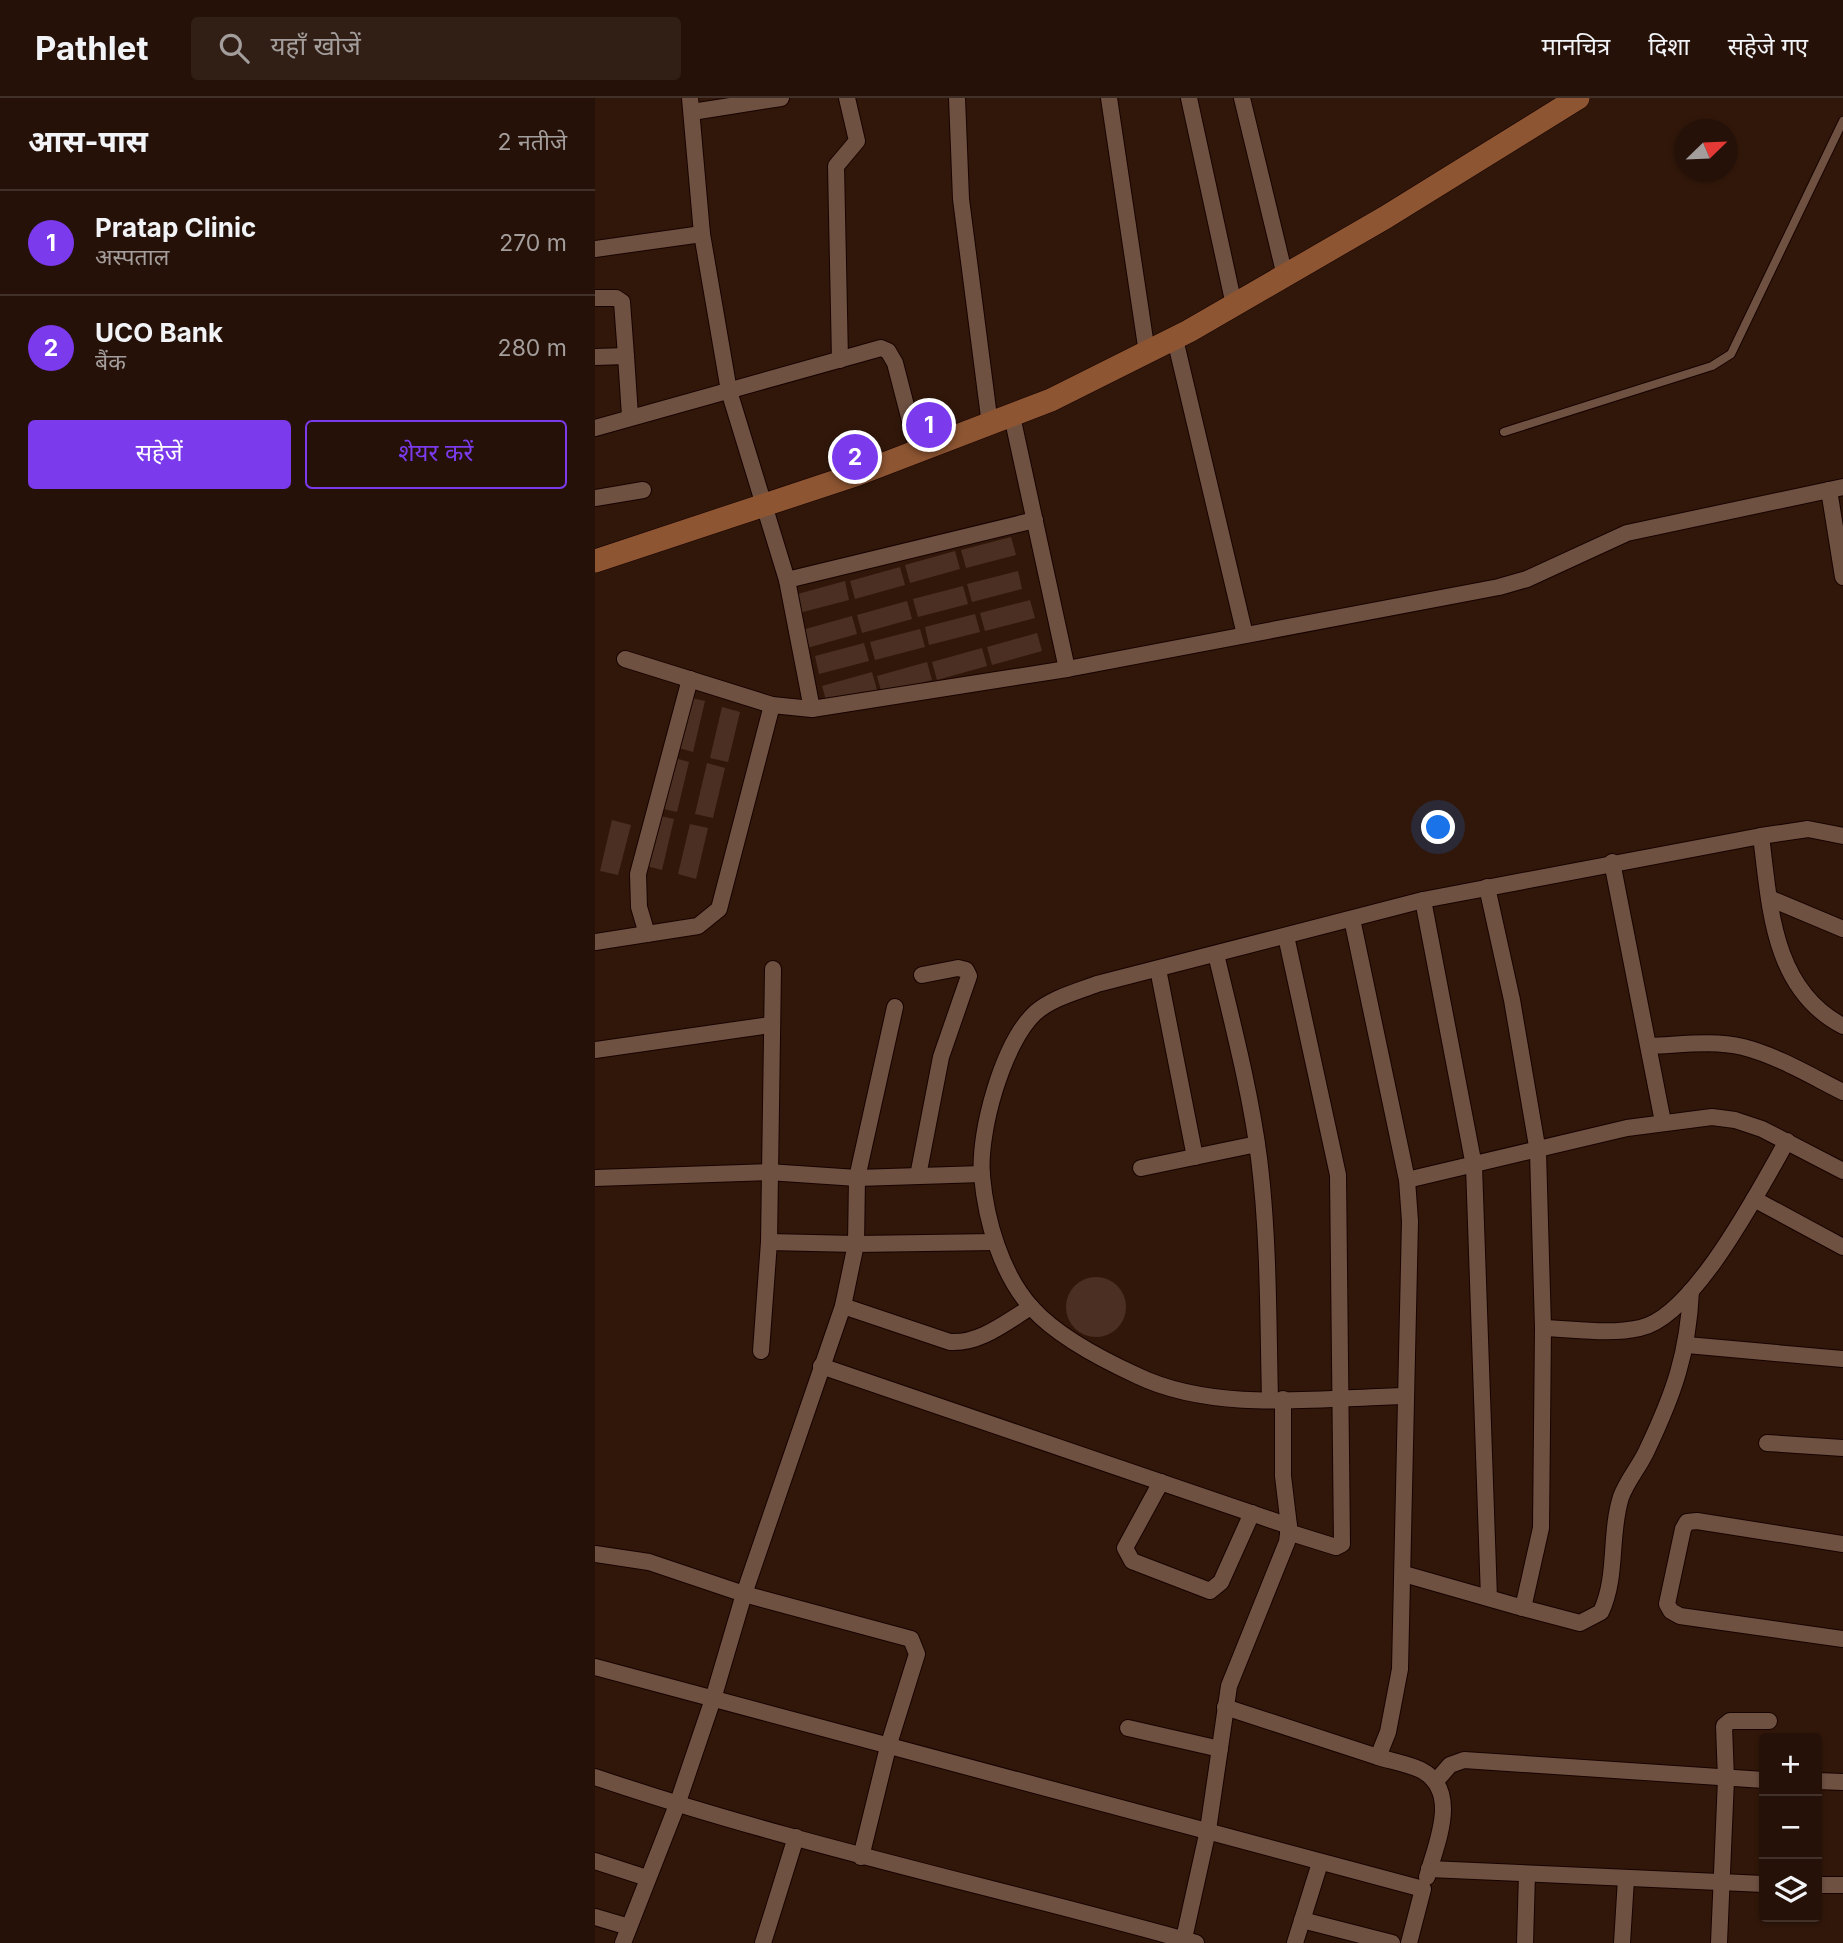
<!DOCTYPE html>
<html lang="hi">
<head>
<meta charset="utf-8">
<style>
	body { margin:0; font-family:Inter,"Noto Sans Devanagari",sans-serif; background:#311f16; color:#f1f3f6 }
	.controls { position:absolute; right:21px; bottom:21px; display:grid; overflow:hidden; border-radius:7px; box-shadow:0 2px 5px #0004 }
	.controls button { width:63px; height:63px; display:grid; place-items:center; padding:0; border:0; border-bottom:2px solid #423129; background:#251108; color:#f1f3f6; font:35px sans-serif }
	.compass { position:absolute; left:1080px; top:21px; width:63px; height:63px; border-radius:50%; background:#251108; box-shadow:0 2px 5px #0004; rotate:67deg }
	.you { position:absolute; left:844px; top:730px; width:24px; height:24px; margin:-18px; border:5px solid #fff; border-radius:50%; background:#1a73e8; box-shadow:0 0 0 10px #1a73e833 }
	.badge { display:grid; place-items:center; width:46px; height:46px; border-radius:50%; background:#7c3aed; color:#fff; font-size:23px; font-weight:700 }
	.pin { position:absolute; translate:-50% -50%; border:4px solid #fff; box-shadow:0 2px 7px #0006 }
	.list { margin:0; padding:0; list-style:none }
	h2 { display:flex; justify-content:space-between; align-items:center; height:91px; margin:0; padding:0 28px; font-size:30px }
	h2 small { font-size:23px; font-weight:400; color:#a39d9c }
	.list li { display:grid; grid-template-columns:46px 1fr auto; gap:21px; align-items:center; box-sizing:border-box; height:105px; padding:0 28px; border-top:2px solid #423129 }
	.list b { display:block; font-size:26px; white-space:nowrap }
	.list p { margin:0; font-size:23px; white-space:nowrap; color:#a39d9c }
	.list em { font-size:23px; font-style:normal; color:#a39d9c }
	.actions { display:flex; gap:14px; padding:21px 28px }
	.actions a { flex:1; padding:16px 0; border:2px solid #7c3aed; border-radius:7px; text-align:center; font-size:24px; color:#7c3aed }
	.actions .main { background:#7c3aed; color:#fff }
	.icon { flex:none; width:38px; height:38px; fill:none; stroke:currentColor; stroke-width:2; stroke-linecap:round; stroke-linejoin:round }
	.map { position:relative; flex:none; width:1248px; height:1845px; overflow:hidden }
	header { display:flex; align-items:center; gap:42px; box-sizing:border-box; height:98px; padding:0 35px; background:#251108; border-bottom:2px solid #423129 }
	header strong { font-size:33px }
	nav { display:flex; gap:38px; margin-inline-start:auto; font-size:24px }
	.search { width:490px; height:63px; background:#311f16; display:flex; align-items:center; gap:18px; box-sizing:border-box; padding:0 24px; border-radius:7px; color:#a39d9c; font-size:26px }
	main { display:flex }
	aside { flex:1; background:#251108 }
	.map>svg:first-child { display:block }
</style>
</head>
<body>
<header>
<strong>Pathlet</strong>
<div class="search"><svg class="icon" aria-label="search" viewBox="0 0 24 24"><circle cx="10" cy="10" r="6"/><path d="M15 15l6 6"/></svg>यहाँ खोजें</div>
<nav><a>मानचित्र</a><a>दिशा</a><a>सहेजे गए</a></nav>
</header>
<main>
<aside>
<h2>आस-पास<small>2 नतीजे</small></h2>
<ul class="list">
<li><span class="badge">1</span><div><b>Pratap Clinic</b><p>अस्पताल</p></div><em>270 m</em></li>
<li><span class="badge">2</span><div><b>UCO Bank</b><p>बैंक</p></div><em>280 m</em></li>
</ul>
<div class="actions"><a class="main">सहेजें</a><a>शेयर करें</a></div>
</aside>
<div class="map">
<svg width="1248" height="1845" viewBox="0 0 1248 1845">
	<rect width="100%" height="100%" fill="#31170a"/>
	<g fill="#4b2f22">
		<polygon points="416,439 421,457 371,470 366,452"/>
		<polygon points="360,453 365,471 315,485 310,467"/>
		<polygon points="305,469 310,487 260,501 255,483"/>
		<polygon points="423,473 427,491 377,504 372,486"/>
		<polygon points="250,483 254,502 204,515 199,497"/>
		<polygon points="368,488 373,506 323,519 318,501"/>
		<polygon points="435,502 440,520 390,533 385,515"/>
		<polygon points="312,503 317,521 267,535 262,517"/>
		<polygon points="380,516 385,534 334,547 330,529"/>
		<polygon points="257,518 262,536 212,550 207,532"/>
		<polygon points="325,531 330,549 280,562 275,544"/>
		<polygon points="442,535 447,553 397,567 392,549"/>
		<polygon points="269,545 274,563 224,576 220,558"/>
		<polygon points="387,550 392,568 342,582 337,564"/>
		<polygon points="332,564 337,582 287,596 282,578"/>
		<polygon points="277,574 282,592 232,606 227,588"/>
		<polygon points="92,599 110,603 98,654 80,649"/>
		<polygon points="127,609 145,614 133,664 115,660"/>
		<polygon points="76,659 94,664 82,714 64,710"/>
		<polygon points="112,665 130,670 118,720 100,716"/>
		<polygon points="61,717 79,721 67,772 48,767"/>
		<polygon points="17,722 36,727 23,777 5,773"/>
		<polygon points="95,726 113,730 101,781 83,776"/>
		<circle cx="501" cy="1209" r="30"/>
	</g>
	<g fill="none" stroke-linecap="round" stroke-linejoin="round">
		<defs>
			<polyline id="lane" points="909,334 1117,268 1136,256 1248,23"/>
			<g id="street">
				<polyline points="95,0 107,136 134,293 192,482 217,611 472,571 904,489 932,481 1032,435 1248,389"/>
				<polyline points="362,0 366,101 395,327"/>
				<polyline points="514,0 552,255"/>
				<polyline points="594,0 639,207"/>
				<polyline points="647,0 690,178"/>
				<polyline points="97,14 186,0"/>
				<polyline points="0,151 107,136"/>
				<polyline points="0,200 21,200 27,204 31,258"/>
				<polyline points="580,241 650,537"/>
				<polyline points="0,259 31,258 35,318"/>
				<polyline points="245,262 241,68 262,43 252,0"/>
				<polyline points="417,318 472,571"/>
				<polyline points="0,330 286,250 293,253 300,265 323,354"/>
				<polyline points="1234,392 1248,479"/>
				<polyline points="0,400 48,392"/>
				<polyline points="192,482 440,422"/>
				<polyline points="30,561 177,607 217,611"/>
				<path d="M1166,738c9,70 11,153 82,190"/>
				<polyline points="1017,764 1068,1024"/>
				<path d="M892,789l25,113 26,152 5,176 -2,200 -18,80 57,15 21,-11c17,-37 8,-77 20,-115 6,-17 19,-31 26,-47 27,-57 41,-96 44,-159"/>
				<polyline points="1174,800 1248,831"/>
				<polyline points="828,802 879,1068 894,1500"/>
				<polyline points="52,836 44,809 43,776 95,581"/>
				<polyline points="691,838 743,1077 747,1446 741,1449 693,1434"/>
				<polyline points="0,844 103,828 124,811 177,607"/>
				<path d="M621,856c16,68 34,135 43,204 10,80 9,161 11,241"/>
				<polyline points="563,871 600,1059"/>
				<path d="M1055,948c30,-1 63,-6 93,1 35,9 68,29 100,45"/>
				<polyline points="0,952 175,927"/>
				<polyline points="546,1070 662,1046"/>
				<polyline points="323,1078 346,959 374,878 371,872 363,870 327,877"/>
				<polyline points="0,1080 173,1074 262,1080 387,1076"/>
				<polyline points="812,1082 1032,1030 1117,1019 1140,1022 1167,1031 1248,1073"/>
				<polyline points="1159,1101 1248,1149"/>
				<polyline points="174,1144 261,1146 262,1080 300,909"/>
				<path d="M248,1208l107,36c30,2 56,-20 81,-35"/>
				<path d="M948,1230c31,1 67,7 97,0 54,-11 120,-140 147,-187"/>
				<polyline points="1092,1247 1248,1261"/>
				<polyline points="166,1253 174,1144 178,871"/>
				<polyline points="226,1268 694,1428"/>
				<path d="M810,1298c-84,2 -190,17 -267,-20 -35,-16 -80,-39 -106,-68 -31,-34 -46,-88 -50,-132 -4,-44 21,-133 53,-163 17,-15 41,-21 62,-29l326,-84 338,-64 47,-7 35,7"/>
				<polyline points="1172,1345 1248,1350"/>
				<polyline points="566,1384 530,1450 537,1463 615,1493 626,1484 657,1415"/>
				<polyline points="1248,1446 1102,1423 1092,1424 1088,1431 1072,1506 1076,1513 1085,1518 1248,1541"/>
				<polyline points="0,1456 54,1464 149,1496 316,1541 322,1556 293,1649 266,1759"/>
				<polyline points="809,1476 928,1510"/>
				<polyline points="0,1569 828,1791 814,1845"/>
				<polyline points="630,1609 783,1659 793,1634 805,1571 815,1123 812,1082 757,821"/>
				<polyline points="533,1630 625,1651"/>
				<path d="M783,1659c13,4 30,7 43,13 40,21 15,74 6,107"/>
				<path d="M0,1679c197,67 401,110 601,166"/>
				<polyline points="841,1683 855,1667 869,1662 1169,1682"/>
				<polyline points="1222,1683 1248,1684"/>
				<polyline points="0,1763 52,1780"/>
				<polyline points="834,1771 1169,1786"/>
				<polyline points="1222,1787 1248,1787"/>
				<polyline points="0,1819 34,1829"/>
				<polyline points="707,1822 797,1845"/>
				<polyline points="28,1845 82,1707 118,1601 149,1496 248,1208 261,1146 400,1144"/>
				<polyline points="168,1845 201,1739"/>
				<polyline points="588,1845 613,1732 634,1588 692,1444 694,1428 688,1378 688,1301"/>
				<polyline points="700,1845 725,1765"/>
				<polyline points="930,1845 932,1776"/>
				<polyline points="1027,1845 1031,1781"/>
				<polyline points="1124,1845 1131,1681 1129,1628 1135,1623 1174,1623"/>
			</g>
			<polyline id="secondary" points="0,463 263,376 456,302 594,233 791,119 983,0"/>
		</defs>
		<use href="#lane" stroke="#170300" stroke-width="10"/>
		<use href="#street" stroke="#170300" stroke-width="18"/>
		<use href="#secondary" stroke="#170300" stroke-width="24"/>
		<use href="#lane" stroke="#6f5142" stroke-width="8"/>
		<use href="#street" stroke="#6f5142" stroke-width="16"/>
		<use href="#secondary" stroke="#8d5532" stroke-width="23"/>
	</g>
</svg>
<div class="controls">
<button>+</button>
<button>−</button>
<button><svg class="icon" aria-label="layers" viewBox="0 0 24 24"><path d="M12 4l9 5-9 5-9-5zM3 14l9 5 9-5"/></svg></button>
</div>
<svg class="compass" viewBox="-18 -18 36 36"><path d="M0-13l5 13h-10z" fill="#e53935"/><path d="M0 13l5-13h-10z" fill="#a39d9c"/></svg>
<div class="you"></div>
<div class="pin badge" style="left:334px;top:327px">1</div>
<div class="pin badge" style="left:260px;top:359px">2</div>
</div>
</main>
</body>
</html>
